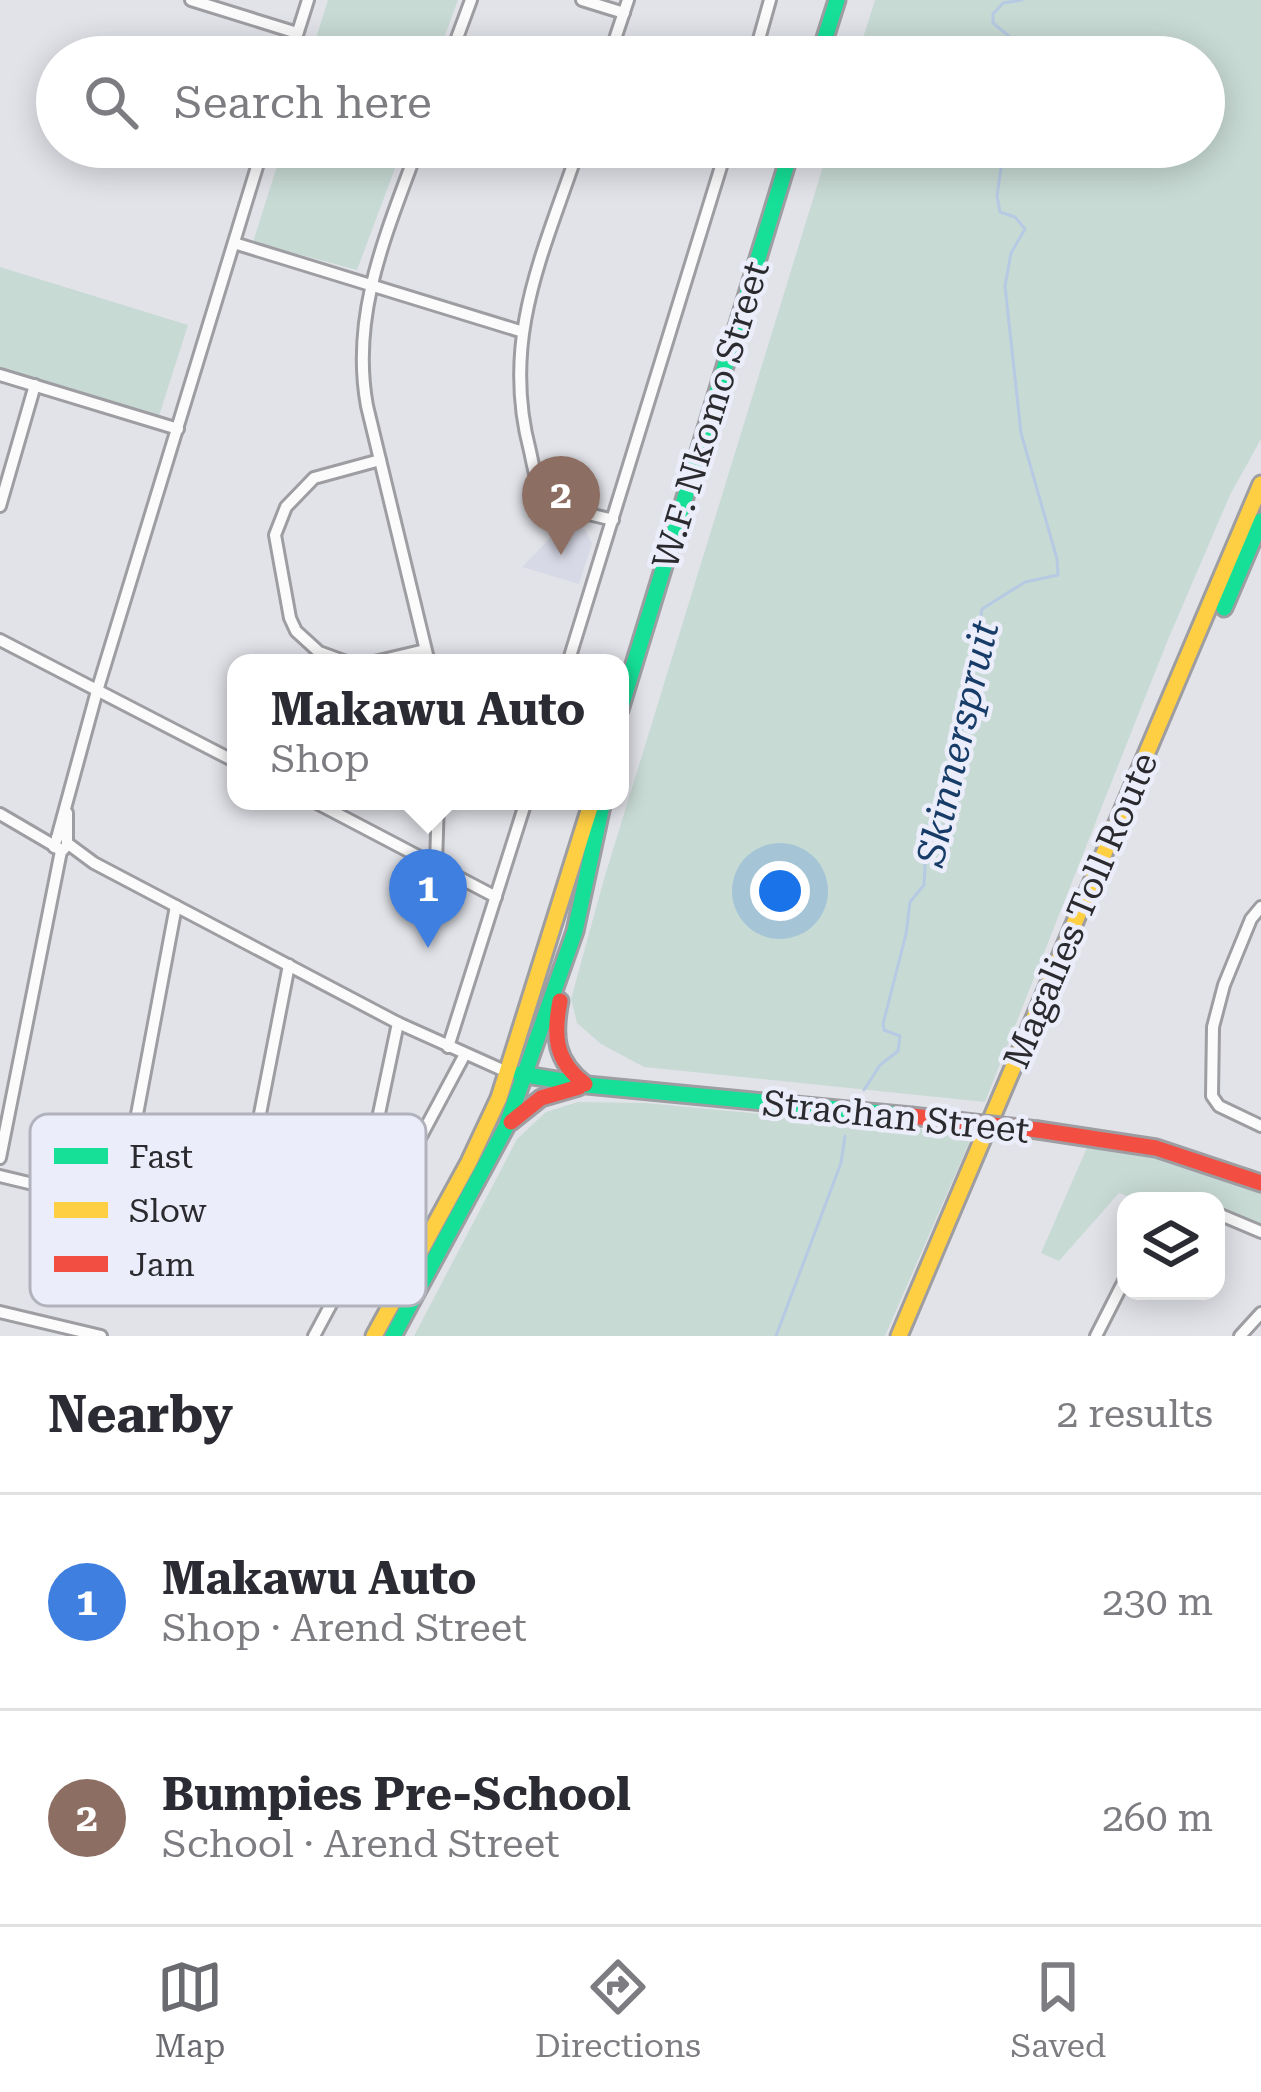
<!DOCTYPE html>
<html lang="en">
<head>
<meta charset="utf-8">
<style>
	body { margin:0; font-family:"Roboto Serif",serif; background:#f7f7f7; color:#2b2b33 }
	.controls { position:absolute; right:36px; bottom:36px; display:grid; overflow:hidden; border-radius:24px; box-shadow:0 6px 30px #0003 }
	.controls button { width:108px; height:108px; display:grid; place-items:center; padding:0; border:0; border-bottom:3px solid #e1e1e2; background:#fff; color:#2b2b33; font:60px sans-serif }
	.you { position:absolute; left:780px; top:891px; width:42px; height:42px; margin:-30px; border:9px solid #fff; border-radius:50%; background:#1a73e8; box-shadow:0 0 0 18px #1a73e833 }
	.badge { display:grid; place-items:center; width:78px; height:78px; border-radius:50%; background:#6a6b70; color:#fff; font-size:39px; font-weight:700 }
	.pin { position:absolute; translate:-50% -99px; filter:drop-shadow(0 3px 6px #0008) }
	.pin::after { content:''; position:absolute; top:63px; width:42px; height:36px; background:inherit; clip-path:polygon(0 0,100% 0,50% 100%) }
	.popup { position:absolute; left:227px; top:654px; width:402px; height:156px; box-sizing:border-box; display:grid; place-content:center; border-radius:24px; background:#fff; filter:drop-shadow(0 3px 9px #0005); font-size:39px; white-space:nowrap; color:#7c7c81 }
	.popup b { font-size:45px; color:#2b2b33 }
	.popup::after { content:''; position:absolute; left:50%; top:100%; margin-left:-24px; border:24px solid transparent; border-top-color:#fff }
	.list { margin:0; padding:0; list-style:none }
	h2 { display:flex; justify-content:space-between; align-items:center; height:156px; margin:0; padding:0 48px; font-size:51px }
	h2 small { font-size:39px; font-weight:400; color:#7c7c81 }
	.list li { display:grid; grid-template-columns:78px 1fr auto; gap:36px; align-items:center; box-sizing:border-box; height:216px; padding:0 48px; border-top:3px solid #e1e1e2 }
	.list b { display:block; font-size:45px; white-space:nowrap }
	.list p { margin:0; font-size:39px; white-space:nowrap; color:#7c7c81 }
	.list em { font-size:39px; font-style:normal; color:#7c7c81 }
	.icon { flex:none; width:66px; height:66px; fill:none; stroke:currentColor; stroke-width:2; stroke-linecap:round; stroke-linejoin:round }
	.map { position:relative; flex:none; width:1261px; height:1336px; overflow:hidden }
	.search { position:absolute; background:#fff; box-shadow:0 6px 30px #0003; left:36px; right:36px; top:36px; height:132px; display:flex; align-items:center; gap:30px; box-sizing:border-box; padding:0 42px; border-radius:66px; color:#7c7c81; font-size:45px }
	.sheet { height:588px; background:#fff }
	nav { display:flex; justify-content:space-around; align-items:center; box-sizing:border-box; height:168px; border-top:3px solid #e1e1e2; background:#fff; font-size:33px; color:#7c7c81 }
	nav a { display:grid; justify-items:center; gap:6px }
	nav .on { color:#6a6b70 }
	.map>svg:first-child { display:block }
</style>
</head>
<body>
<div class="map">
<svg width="1261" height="1336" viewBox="0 0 1261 1336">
	<rect width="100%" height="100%" fill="#e2e3e9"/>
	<polygon fill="#d7d9e6" points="564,524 585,530 592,543 579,584 522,567"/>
	<g fill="#c8dad4">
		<polygon points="328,0 458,0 437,57 310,57"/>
		<polygon points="875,0 1261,0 1261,439 1230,495 1167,642 985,1102 644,1067 601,1044 577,1023 571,999 604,879 829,147 1204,147 1204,57 857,57"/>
		<polygon points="283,147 403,147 357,270 253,242"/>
		<polygon points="0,267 188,325 158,419 0,370"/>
		<polygon points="578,1102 646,1103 973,1134 885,1336 414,1336 517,1139 546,1112"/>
		<polygon points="1089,1143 1175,1161 1261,1193 1261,1227 1216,1208 1216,1201 1140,1201 1119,1193 1059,1261 1041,1253"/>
	</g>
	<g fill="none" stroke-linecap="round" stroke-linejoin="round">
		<g stroke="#b6cae3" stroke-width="3">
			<polyline points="1006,57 1014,45 1010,37 993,23 993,14 1003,3 1022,0"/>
			<polyline points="864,1090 880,1065 898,1051 900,1036 884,1030 883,1024 906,934 910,902 924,885 926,845 939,818 940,793 958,752 982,609 1025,582 1058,575 1057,559 1021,433 1005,286 1011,253 1025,229 1015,217 1000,212 997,196 1004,147"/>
			<polyline points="776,1336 841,1163 845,1136"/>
		</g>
		<defs>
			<g id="street">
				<polyline points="191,0 297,33"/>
				<polyline points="582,0 624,13"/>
				<polyline points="290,57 308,0"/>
				<polyline points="450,57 471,0"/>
				<polyline points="609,57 628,0"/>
				<polyline points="754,57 770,0"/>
				<path d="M418,147c-31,85 -68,167 -51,259l62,257"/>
				<path d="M579,147c-35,105 -79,191 -49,304 3,13 5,32 15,43 14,16 47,20 68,26"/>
				<polyline points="234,243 520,331"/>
				<polyline points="0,375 178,429"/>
				<polyline points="0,506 35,385"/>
				<polyline points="0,640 236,762"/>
				<polyline points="349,663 319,652 296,631 290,618 275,535 286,507 314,478 380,460"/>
				<polyline points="370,663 425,650"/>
				<polyline points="568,663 727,147"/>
				<polyline points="313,801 496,897"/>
				<polyline points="0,814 53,845"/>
				<polyline points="57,838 97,691 263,147"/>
				<polyline points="57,838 54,847 63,850 67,845 67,813"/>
				<polyline points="67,843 94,863 398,1023 507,1072"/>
				<polyline points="436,863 438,801"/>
				<polyline points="1261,907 1251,919 1224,985 1213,1027 1212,1096 1219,1106 1261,1126"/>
				<polyline points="448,1047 526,801"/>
				<polyline points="0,1158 61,851"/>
				<polyline points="0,1176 355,1261 354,1233 398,1023"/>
				<polyline points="120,1205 176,906"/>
				<polyline points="1216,1213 1261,1232"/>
				<polyline points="237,1232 289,965"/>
				<polyline points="0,1312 101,1336"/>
				<polyline points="314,1336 464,1056"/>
				<polyline points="1096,1336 1126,1277"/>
				<polyline points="1240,1336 1261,1313"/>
			</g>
			<g id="fast">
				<polyline points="819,57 837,0"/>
				<polyline points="1224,608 1261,521"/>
				<polyline points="620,710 792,147"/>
				<polyline points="520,1074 587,1085 911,1116"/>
				<polyline points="393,1336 506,1127 575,931 603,801"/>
			</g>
			<g id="slow">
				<polyline points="374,1336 469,1162 499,1098 592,801"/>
				<polyline points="899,1336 1261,484"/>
			</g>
			<g id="jam">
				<path d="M560,1001c-7,35 -5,60 25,83"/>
				<polyline points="511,1122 541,1098 579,1087"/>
				<polyline points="1038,1130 1156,1148 1261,1183"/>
			</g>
		</defs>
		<use href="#street" stroke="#9d9da2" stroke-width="16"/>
		<use href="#fast" stroke="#9d9da2" stroke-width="21"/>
		<use href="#slow" stroke="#9d9da2" stroke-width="21"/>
		<use href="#jam" stroke="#9d9da2" stroke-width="21"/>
		<use href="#street" stroke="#fbfbfc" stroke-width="10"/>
		<use href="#fast" stroke="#16e098" stroke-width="15"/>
		<use href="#slow" stroke="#ffcf43" stroke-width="15"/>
		<use href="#jam" stroke="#f24e42" stroke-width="15"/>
		<defs>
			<polyline id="jam-bridge" points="911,1116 1038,1130"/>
		</defs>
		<use href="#jam-bridge" stroke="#9d9da2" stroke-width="21" stroke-linecap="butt"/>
		<use href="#jam-bridge" stroke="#f24e42" stroke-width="15"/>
	</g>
	<g text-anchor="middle" stroke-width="9" stroke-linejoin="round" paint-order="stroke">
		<g font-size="36" fill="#2a2a2f" stroke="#ecedfa">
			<text transform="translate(710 415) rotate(-73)" y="13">W.F. Nkomo Street</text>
			<text transform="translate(1080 910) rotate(-67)" y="13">Magalies Toll Route</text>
			<text transform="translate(896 1116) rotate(6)" y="13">Strachan Street</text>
		</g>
		<g font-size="39" font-style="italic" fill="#163c67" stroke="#ecedfa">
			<text transform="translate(957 743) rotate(-77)" y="14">Skinnerspruit</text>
		</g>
	</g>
	<rect x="30" y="1114" width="396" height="192" rx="18" fill="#ecedfa" stroke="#b2b2bd" stroke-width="3"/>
	<rect x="54" y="1148" width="54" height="16" fill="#16e098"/>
	<rect x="54" y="1202" width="54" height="16" fill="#ffcf43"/>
	<rect x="54" y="1256" width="54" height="16" fill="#f24e42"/>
	<g font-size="33" fill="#2a2a2f">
		<text x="129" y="1168">Fast</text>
		<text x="129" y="1222">Slow</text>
		<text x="129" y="1276">Jam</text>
	</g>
</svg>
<div class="controls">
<button><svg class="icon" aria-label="layers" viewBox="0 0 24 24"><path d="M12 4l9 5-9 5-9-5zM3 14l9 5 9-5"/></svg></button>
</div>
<div class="you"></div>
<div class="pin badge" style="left:428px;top:948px;background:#3f7fe0">1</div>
<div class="popup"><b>Makawu Auto</b>Shop</div>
<div class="pin badge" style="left:561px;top:555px;background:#8d6e63">2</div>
<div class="search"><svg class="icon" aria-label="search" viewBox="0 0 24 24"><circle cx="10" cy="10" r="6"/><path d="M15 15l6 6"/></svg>Search here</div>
</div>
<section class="sheet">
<h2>Nearby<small>2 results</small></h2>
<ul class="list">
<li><span class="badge" style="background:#3f7fe0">1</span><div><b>Makawu Auto</b><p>Shop · Arend Street</p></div><em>230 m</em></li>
<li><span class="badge" style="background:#8d6e63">2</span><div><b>Bumpies Pre-School</b><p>School · Arend Street</p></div><em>260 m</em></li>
</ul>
</section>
<nav>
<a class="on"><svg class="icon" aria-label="map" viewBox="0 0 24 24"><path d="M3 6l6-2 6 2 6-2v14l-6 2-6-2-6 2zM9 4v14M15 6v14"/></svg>Map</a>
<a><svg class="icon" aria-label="directions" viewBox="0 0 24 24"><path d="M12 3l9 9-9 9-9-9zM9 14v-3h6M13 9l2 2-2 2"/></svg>Directions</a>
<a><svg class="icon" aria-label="saved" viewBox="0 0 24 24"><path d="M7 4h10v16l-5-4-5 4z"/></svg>Saved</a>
</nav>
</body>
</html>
